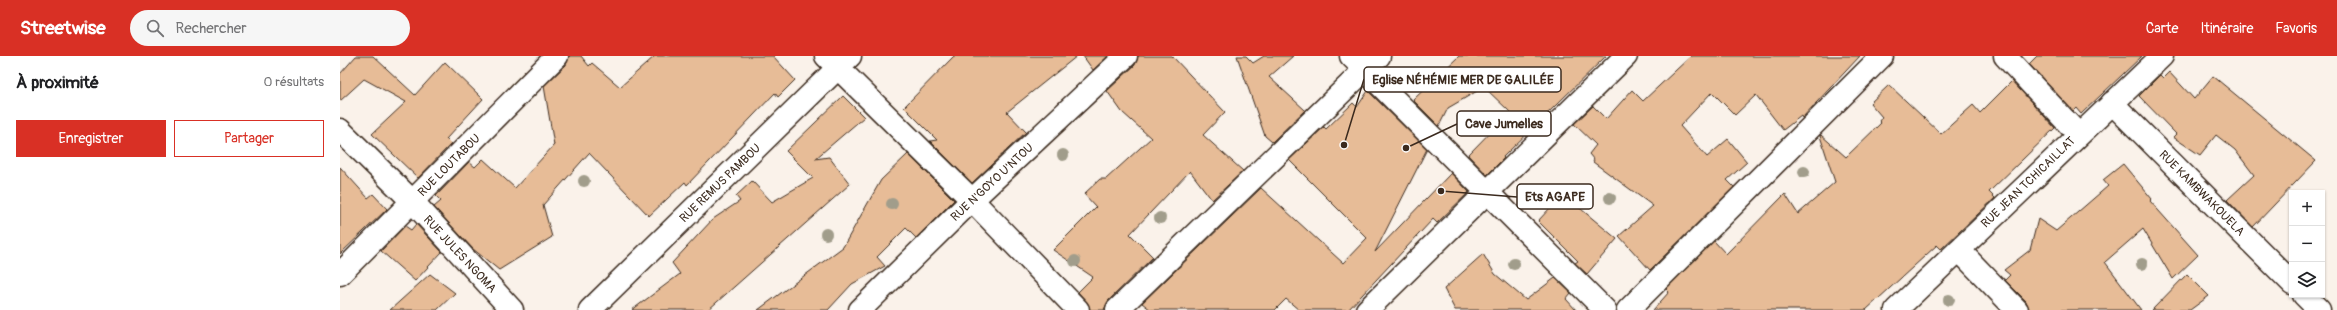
<!DOCTYPE html>
<html lang="fr">
<head>
<meta charset="utf-8">
<style>
	body { margin:0; font-family:Pangolin,sans-serif; background:#f6f6f6; color:#202124 }
	.controls { position:absolute; right:12px; bottom:12px; display:grid; overflow:hidden; border-radius:0px; box-shadow:0 1px 3px #0004 }
	.controls button { width:36px; height:36px; display:grid; place-items:center; padding:0; border:0; border-bottom:1px solid #e0e0e0; background:#fff; color:#202124; font:20px sans-serif }
	.list { margin:0; padding:0; list-style:none }
	h2 { display:flex; justify-content:space-between; align-items:center; height:52px; margin:0; padding:0 16px; font-size:17px }
	h2 small { font-size:13px; font-weight:400; color:#757577 }
	.actions { display:flex; gap:8px; padding:12px 16px }
	.actions a { flex:1; padding:9px 0; border:1px solid #d93025; border-radius:0px; text-align:center; font-size:14px; color:#d93025 }
	.actions .main { background:#d93025; color:#fff }
	.icon { flex:none; width:22px; height:22px; fill:none; stroke:currentColor; stroke-width:2; stroke-linecap:round; stroke-linejoin:round }
	.map { position:relative; flex:none; width:1997px; height:254px; overflow:hidden }
	header { display:flex; align-items:center; gap:24px; box-sizing:border-box; height:56px; padding:0 20px; background:#d93025; color:#fff }
	header strong { font-size:19px }
	nav { display:flex; gap:22px; margin-inline-start:auto; font-size:14px }
	.search { width:280px; height:36px; background:#f6f6f6; display:flex; align-items:center; gap:10px; box-sizing:border-box; padding:0 14px; border-radius:22px; color:#757577; font-size:15px }
	main { display:flex }
	aside { flex:1; background:#fff }
	.map>svg:first-child { display:block }
</style>
</head>
<body>
<header>
<strong>Streetwise</strong>
<div class="search"><svg class="icon" aria-label="search" viewBox="0 0 24 24"><circle cx="10" cy="10" r="6"/><path d="M15 15l6 6"/></svg>Rechercher</div>
<nav><a>Carte</a><a>Itinéraire</a><a>Favoris</a></nav>
</header>
<main>
<aside>
<h2>À proximité<small>0 résultats</small></h2>
<ul class="list">
</ul>
<div class="actions"><a class="main">Enregistrer</a><a>Partager</a></div>
</aside>
<div class="map">
<svg width="1997" height="254" viewBox="0 0 1997 254">
	<rect width="100%" height="100%" fill="#faf2ea"/>
	<filter id="ink" filterUnits="userSpaceOnUse"><feTurbulence type="fractalNoise" baseFrequency=".025" numOctaves="2"/><feDisplacementMap in="SourceGraphic" scale="8" xChannelSelector="R" yChannelSelector="G"/><feConvolveMatrix kernelMatrix="1 2 1 2 8 2 1 2 1" color-interpolation-filters="sRGB"/></filter>
	<g filter="url(#ink)">
		<g fill="#e7bc97" stroke="#3b2a1e">
			<polygon points="16,0 33,0 75,39 105,6 143,43 106,83 111,88 78,122 32,78 66,46 24,23 0,45 0,18"/>
			<polygon points="229,0 241,0 249,10 252,7 280,31 315,0 433,0 455,24 438,41 435,37 347,129 345,126 309,160 249,97 203,149 212,181 159,214 133,193 94,151 101,145 96,140 129,106 135,111 143,103 175,132 214,89 204,30 226,9"/>
			<polygon points="614,0 737,0 667,56 686,76 632,127 590,85 597,84 564,51"/>
			<polygon points="743,0 768,0 753,14"/>
			<polygon points="798,0 832,0 885,56 863,79 903,115 872,144 850,115 790,178 813,201 768,245 764,254 750,254 747,246 738,236 753,221 713,194 756,151 744,138 760,123 766,123 811,82 782,56 767,35 795,9"/>
			<polygon points="897,0 906,0 913,7 924,0 953,0 929,21 965,54 932,86 925,80"/>
			<polygon points="1119,0 1266,0 1163,101 1164,102 1147,119 1128,99 1170,56 1144,31 1108,52 1099,70 1073,44"/>
			<polygon points="1351,0 1520,0 1462,62 1461,60 1443,74 1416,39 1395,59 1372,36 1340,70 1367,101 1388,83 1407,106 1387,124 1394,131 1310,214 1279,180 1313,150 1253,106 1254,104 1249,98 1256,89 1234,68 1253,50 1266,63 1292,34 1303,45"/>
			<polygon points="1697,0 1802,0 1741,58 1736,52 1733,55 1689,8"/>
			<polygon points="1829,16 1854,43 1873,20 1976,105 1913,171 1887,144 1914,119 1895,94 1876,79 1860,99 1833,81 1836,78 1799,40 1820,19 1823,22"/>
			<polygon points="1672,25 1715,72 1649,136 1655,142 1601,193 1597,189 1526,254 1313,254 1329,236 1326,233 1374,185 1386,198 1445,138 1458,158 1495,126 1480,80 1481,79 1506,101 1541,67 1539,65 1542,61 1530,47 1549,29 1601,78 1633,49 1640,57"/>
			<polygon points="1028,35 1087,93 1035,196 1111,117 1129,136 1097,167 1093,163 1008,254 959,254 946,243 935,254 811,254 802,247 921,132 1003,207 1027,182 949,104 984,71 986,73 1013,47 1017,51"/>
			<polygon points="503,40 524,61 475,103 489,101 510,128 368,254 292,254 340,218 332,207 373,163 400,145 396,140 412,125 432,146 473,122 446,95"/>
			<polygon points="568,98 614,144 576,182 566,172 537,201 545,210 512,228 488,254 418,254 503,191 541,124"/>
			<polygon points="1783,108 1812,143 1810,145 1858,199 1833,223 1803,173 1765,206 1801,254 1689,254 1686,245 1665,224 1670,219 1664,214 1690,194 1698,163 1716,175 1768,130 1763,124"/>
			<polygon points="0,111 28,142 33,138 47,153 0,198"/>
			<polygon points="1223,138 1277,183 1247,218 1235,207 1238,205 1198,165"/>
			<polygon points="76,168 102,196 75,225 41,195 65,170 71,174"/>
			<polygon points="1143,198 1155,218 1186,244 1215,222 1231,237 1226,243 1236,254 1115,254 1104,233"/>
			<polygon points="90,218 115,237 97,254 50,254"/>
			<polygon points="1847,218 1869,240 1850,254 1812,254"/>
		</g>
		<g fill="none" stroke-linecap="round" stroke-linejoin="round">
			<defs>
				<g id="minor">
					<polyline points="486,0 632,144 738,254"/>
					<polyline points="1011,0 1265,254"/>
					<polyline points="1665,0 1738,78"/>
					<polyline points="1772,47 1952,227"/>
					<polyline points="0,74 73,146 172,254"/>
					<polyline points="1619,194 1677,254"/>
					<polyline points="0,218 217,0"/>
					<polyline points="1964,239 1979,254"/>
					<polyline points="250,254 510,0"/>
					<polyline points="520,254 632,144 786,0"/>
					<polyline points="777,254 1039,0"/>
					<polyline points="1027,254 1286,0"/>
					<polyline points="1288,254 1542,0"/>
					<polyline points="1556,254 1822,0"/>
				</g>
			</defs>
			<use href="#minor" stroke="#3b2a1e" stroke-width="25"/>
			<use href="#minor" stroke="#fff" stroke-width="22"/>
		</g>
		<g fill="#a19d8b">
			<circle cx="723" cy="99" r="6"/>
			<circle cx="1464" cy="116" r="6"/>
			<circle cx="244" cy="125" r="6"/>
			<circle cx="1270" cy="142" r="6"/>
			<circle cx="552" cy="148" r="6"/>
			<circle cx="820" cy="162" r="6"/>
			<circle cx="486" cy="178" r="6"/>
			<circle cx="735" cy="205" r="6"/>
			<circle cx="1174" cy="208" r="6"/>
			<circle cx="1802" cy="208" r="6"/>
			<circle cx="1609" cy="244" r="6"/>
		</g>
	</g>
	<g text-anchor="middle" stroke-width="3" stroke-linejoin="round" paint-order="stroke">
		<g font-size="12" fill="#3b2a1e" stroke="#fff">
			<text transform="translate(109 109) rotate(-45)" y="4">RUE LOUTABOU</text>
			<text transform="translate(652 126) rotate(-43)" y="4">RUE N'GOYO U'NTOU</text>
			<text transform="translate(1688 126) rotate(-44)" y="4">RUE JEAN TCHICAILLAT</text>
			<text transform="translate(380 127) rotate(-44)" y="4">RUE REMUS PAMBOU</text>
			<text transform="translate(1862 137) rotate(45)" y="4">RUE KAMBWAKOUELA</text>
			<text transform="translate(120 198) rotate(47)" y="4">RUE JULES NGOMA</text>
		</g>
	</g>
	<path fill="none" stroke="#3b2a1e" stroke-width="1.5" d="M1004 89L1024 23M1066 92L1117 68M1101 135L1177 141"/>
	<g fill="#3b2a1e" stroke="#fff" stroke-width="1.5">
		<circle cx="1004" cy="89" r="4"/>
		<circle cx="1066" cy="92" r="4"/>
		<circle cx="1101" cy="135" r="4"/>
	</g>
	<g fill="#fff" stroke="#3b2a1e" stroke-width="1.5">
		<rect x="1024" y="11" width="197" height="25" rx="4"/>
		<rect x="1117" y="55" width="94" height="25" rx="4"/>
		<rect x="1177" y="128" width="76" height="25" rx="4"/>
	</g>
	<g font-size="13" text-anchor="middle" font-weight="bold" fill="#3b2a1e">
		<text x="1123" y="28">Eglise NÉHÉMIE MER DE GALILÉE</text>
		<text x="1164" y="72">Cave Jumelles</text>
		<text x="1215" y="145">Ets AGAPE</text>
	</g>
</svg>
<div class="controls">
<button>+</button>
<button>−</button>
<button><svg class="icon" aria-label="layers" viewBox="0 0 24 24"><path d="M12 4l9 5-9 5-9-5zM3 14l9 5 9-5"/></svg></button>
</div>
</div>
</main>
</body>
</html>
